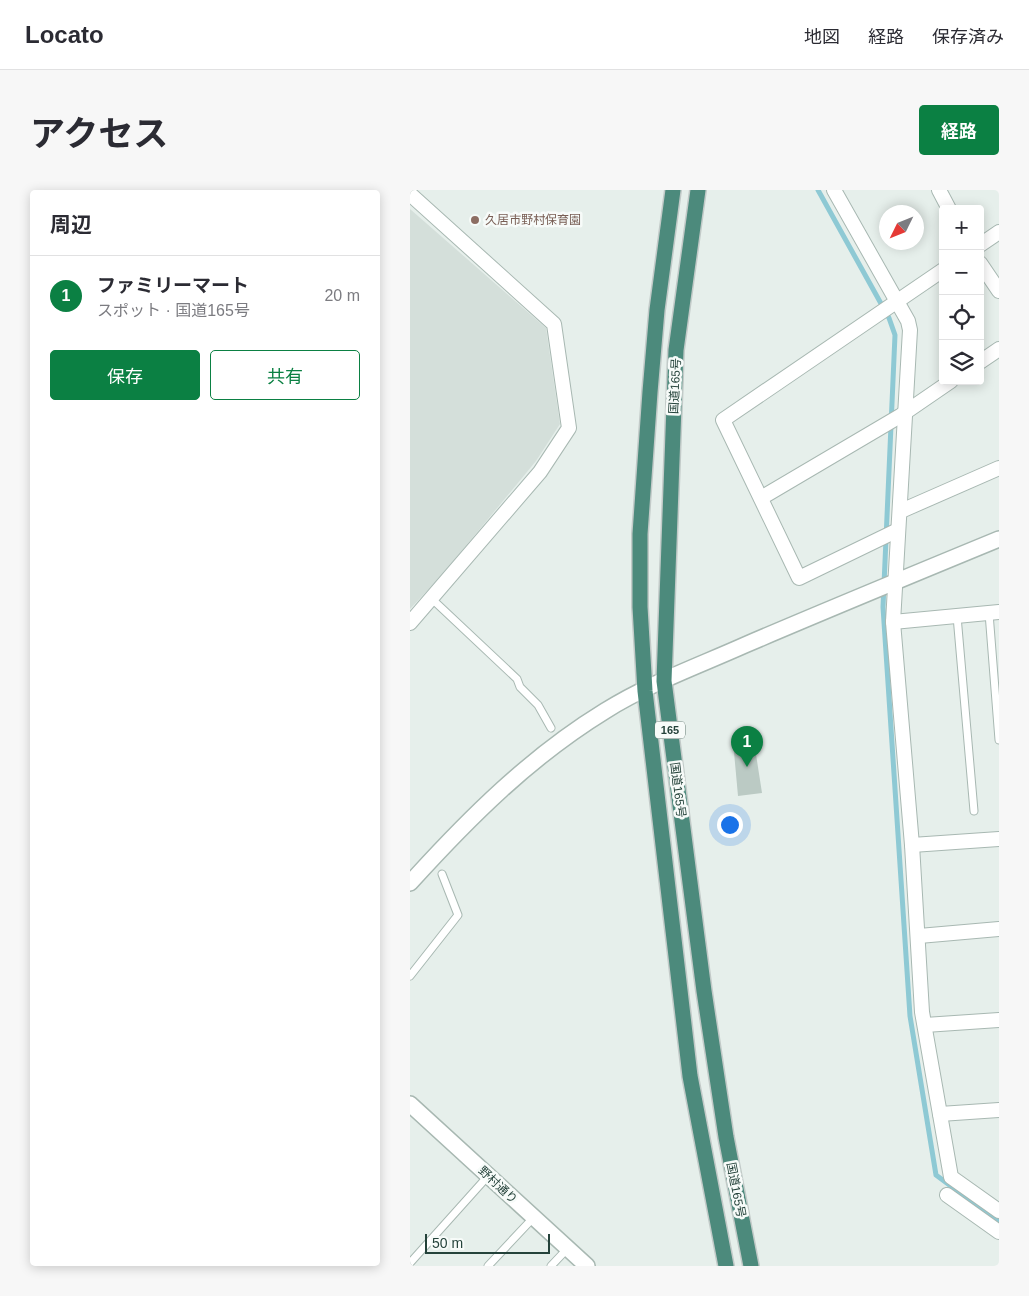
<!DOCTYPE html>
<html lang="ja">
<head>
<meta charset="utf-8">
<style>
	body { margin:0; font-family:Arial,"Noto Sans JP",sans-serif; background:#f7f7f7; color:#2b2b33 }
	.controls { position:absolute; right:15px; top:15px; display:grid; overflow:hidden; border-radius:5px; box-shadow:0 2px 12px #0003 }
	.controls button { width:45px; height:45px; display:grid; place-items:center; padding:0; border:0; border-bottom:1px solid #e1e1e2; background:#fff; color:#2b2b33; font:25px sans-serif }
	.compass { position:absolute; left:469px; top:15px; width:45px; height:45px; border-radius:50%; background:#fff; box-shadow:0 2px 12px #0003; rotate:227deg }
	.scale { position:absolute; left:15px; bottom:12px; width:125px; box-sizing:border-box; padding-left:5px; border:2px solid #24423a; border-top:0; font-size:14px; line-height:18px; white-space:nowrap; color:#24423a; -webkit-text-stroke:4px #f7fbf9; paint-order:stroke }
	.you { position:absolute; left:319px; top:634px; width:18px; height:18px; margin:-12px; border:4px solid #fff; border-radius:50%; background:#1a73e8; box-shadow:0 0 0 8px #1a73e833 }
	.badge { display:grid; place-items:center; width:32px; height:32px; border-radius:50%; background:#0b8043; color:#fff; font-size:16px; font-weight:700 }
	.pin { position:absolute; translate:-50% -41px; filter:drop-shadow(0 1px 2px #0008) }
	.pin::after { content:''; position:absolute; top:26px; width:18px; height:15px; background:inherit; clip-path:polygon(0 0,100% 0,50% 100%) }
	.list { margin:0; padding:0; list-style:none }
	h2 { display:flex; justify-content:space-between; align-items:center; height:65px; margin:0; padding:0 20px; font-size:21px }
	h2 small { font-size:16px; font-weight:400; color:#7c7c81 }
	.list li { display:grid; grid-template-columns:32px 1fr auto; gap:15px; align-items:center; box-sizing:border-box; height:80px; padding:0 20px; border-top:1px solid #e1e1e2 }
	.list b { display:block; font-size:19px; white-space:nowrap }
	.list p { margin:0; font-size:16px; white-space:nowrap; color:#7c7c81 }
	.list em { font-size:16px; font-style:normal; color:#7c7c81 }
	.actions { display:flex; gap:10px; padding:15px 20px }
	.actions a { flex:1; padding:11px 0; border:1px solid #0b8043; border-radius:5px; text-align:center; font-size:18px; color:#0b8043 }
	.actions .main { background:#0b8043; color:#fff }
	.icon { flex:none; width:28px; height:28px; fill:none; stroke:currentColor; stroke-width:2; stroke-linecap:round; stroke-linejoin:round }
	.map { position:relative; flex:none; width:589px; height:1076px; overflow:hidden; border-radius:5px }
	header { display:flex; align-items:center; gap:30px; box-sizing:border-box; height:70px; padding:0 25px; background:#fff; border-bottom:1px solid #e1e1e2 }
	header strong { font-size:24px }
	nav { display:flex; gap:28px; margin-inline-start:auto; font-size:18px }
	.intro { display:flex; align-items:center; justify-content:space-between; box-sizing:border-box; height:120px; padding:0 30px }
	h1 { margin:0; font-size:35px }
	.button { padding:12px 22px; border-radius:5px; background:#0b8043; color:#fff; font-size:18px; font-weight:700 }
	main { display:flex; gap:30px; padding:0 30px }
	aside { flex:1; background:#fff; border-radius:5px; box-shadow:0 2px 12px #0003 }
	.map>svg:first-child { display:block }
</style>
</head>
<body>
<header>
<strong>Locato</strong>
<nav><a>地図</a><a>経路</a><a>保存済み</a></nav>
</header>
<div class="intro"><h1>アクセス</h1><a class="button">経路</a></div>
<main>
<aside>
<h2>周辺<small></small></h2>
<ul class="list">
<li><span class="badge">1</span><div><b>ファミリーマート</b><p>スポット · 国道165号</p></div><em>20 m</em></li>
</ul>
<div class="actions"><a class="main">保存</a><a>共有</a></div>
</aside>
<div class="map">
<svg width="589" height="1076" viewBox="0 0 589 1076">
	<rect width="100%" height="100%" fill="#e6efeb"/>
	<polygon fill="#d4dfda" points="0,19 136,138 150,234 126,271 31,386 0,419"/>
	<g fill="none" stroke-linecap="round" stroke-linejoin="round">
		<polyline stroke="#8ec9d4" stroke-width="5" points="408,0 479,128 485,145 473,417 500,826 526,985 589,1032"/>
	</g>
	<polygon fill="#bbcac4" points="343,545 352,603 328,606 323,551"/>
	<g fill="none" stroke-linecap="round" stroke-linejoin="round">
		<defs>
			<g id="service">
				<polyline points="22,409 107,489 110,497 128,515 141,538"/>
				<polyline points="579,423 589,550"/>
				<polyline points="547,426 564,621"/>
				<polyline points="0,786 48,725 32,684"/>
				<polyline points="0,1073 78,986"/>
				<polyline points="78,1076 124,1027"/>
				<polyline points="141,1076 158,1058"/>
			</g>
			<g id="minor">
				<polyline points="424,0 498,131 500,140 483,432 502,655 512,822 541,987 589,1021"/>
				<polyline points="529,0 539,19"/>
				<polyline points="0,4 144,134 159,238 130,282 0,433"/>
				<polyline points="570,55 589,42"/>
				<polyline points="570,73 589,101"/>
				<polyline points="570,172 589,159"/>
				<polyline points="351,308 490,226 541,191"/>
				<polyline points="491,321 589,278"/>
				<polyline points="488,340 389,388 313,230 533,80"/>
				<polyline points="483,432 589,422"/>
				<polyline points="502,655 589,649"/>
				<polyline points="509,746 589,739"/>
				<polyline points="515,835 589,830"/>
				<polyline points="530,924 589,920"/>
				<polyline points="537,1005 589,1042"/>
			</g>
			<g id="tertiary">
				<path d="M0,693c59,-65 120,-126 195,-172 43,-27 93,-45 140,-66 84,-36 169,-71 254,-106"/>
				<polyline points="0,914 177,1076"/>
			</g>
			<g id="trunk">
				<polyline points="263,0 247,120 240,202 230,344 230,417 235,501 280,886 316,1076"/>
				<polyline points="288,0 266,160 254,491 294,801 316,947 341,1076"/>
			</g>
		</defs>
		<use href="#service" stroke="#a8b8b2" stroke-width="9"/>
		<use href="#minor" stroke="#a8b8b2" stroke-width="16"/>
		<use href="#tertiary" stroke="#a8b8b2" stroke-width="18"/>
		<use href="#trunk" stroke="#c2cac8" stroke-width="18"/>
		<use href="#service" stroke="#fff" stroke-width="7"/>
		<use href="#minor" stroke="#fff" stroke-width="14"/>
		<use href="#tertiary" stroke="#fff" stroke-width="15"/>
		<use href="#trunk" stroke="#4c8a7c" stroke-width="15"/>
	</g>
	<circle fill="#8d6e63" stroke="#f7fbf9" stroke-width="2" cx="65" cy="30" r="5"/>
	<g text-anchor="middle" stroke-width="5" stroke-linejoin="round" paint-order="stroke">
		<rect fill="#f7fbf9" stroke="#637a73" stroke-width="1" x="245" y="531.5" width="30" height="17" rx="4"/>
		<g font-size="11" font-weight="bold" fill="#24423a">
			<text x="260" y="544">165</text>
		</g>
		<g font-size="12" fill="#785e54" stroke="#f7fbf9" text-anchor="start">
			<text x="75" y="34">久居市野村保育園</text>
		</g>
		<g font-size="12" fill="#24423a" stroke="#f7fbf9">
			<text transform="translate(265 196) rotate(-87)" y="4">国道165号</text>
			<text transform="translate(268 600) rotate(83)" y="4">国道165号</text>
			<text transform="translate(88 995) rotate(43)" y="4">野村通り</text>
			<text transform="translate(326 1000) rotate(79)" y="4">国道165号</text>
		</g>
	</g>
</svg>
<div class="controls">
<button>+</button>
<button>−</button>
<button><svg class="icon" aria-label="locate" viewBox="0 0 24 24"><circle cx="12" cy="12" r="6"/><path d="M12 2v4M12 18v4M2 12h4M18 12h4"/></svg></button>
<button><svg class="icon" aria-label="layers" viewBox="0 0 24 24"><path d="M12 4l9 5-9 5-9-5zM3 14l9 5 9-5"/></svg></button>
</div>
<svg class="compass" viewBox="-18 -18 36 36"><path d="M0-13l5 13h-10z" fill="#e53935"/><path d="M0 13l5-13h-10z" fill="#7c7c81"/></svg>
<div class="scale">50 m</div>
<div class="you"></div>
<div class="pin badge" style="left:337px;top:577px">1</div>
</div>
</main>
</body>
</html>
